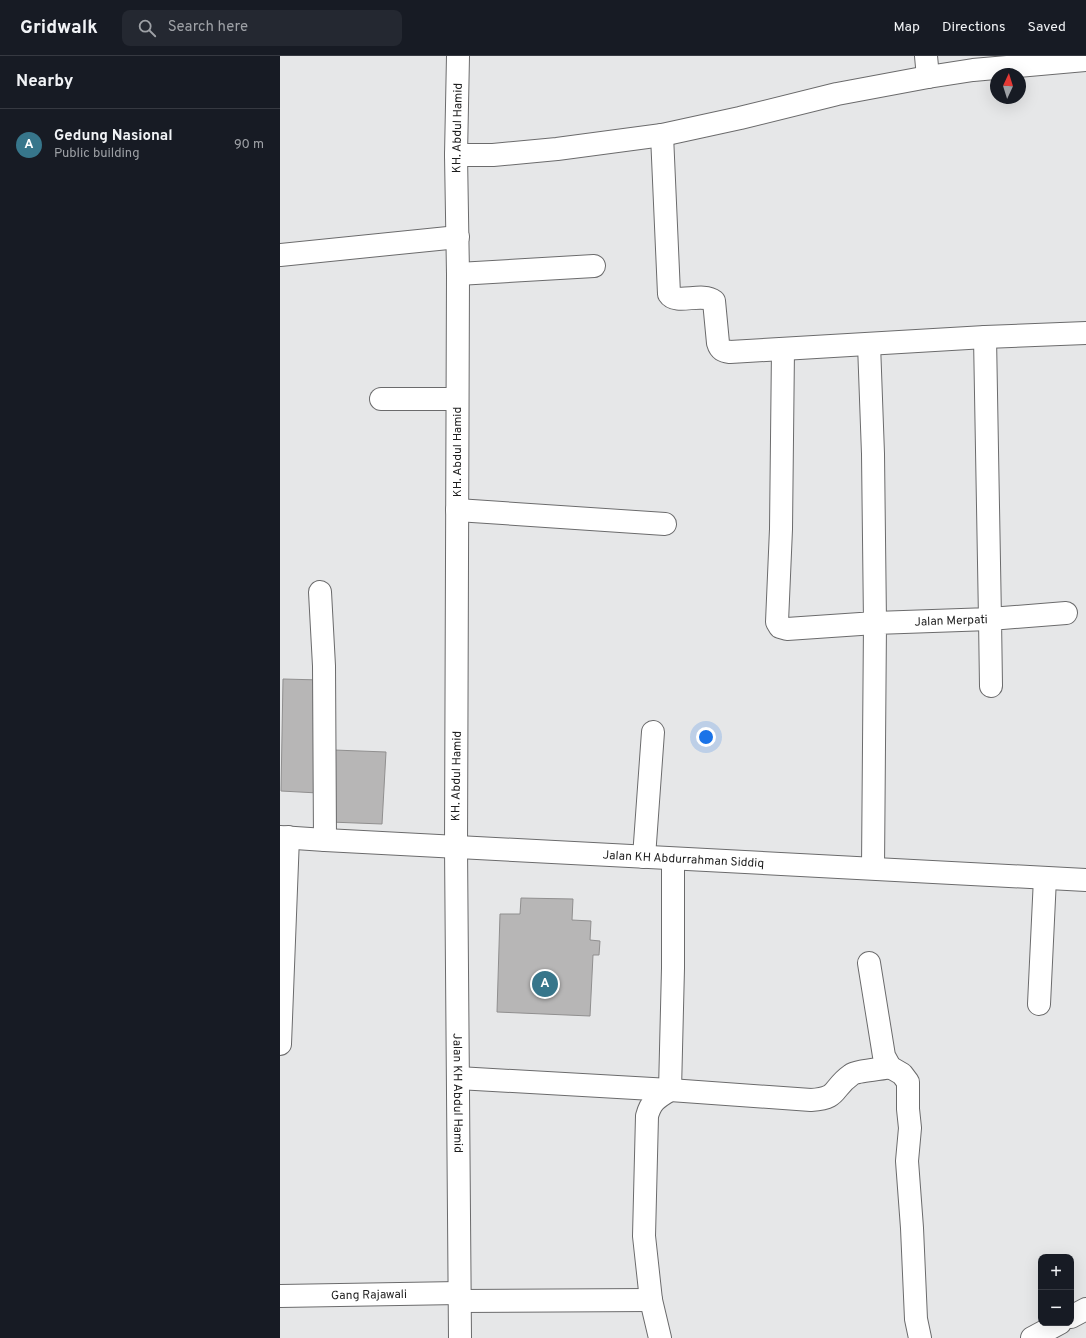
<!DOCTYPE html>
<html lang="en">
<head>
<meta charset="utf-8">
<style>
	body { margin:0; font-family:Overpass,sans-serif; background:#242831; color:#f1f3f6 }
	.controls { position:absolute; right:12px; bottom:12px; display:grid; overflow:hidden; border-radius:8px; box-shadow:0 4px 16px #0002 }
	.controls button { width:36px; height:36px; display:grid; place-items:center; padding:0; border:0; border-bottom:1px solid #363941; background:#171b24; color:#f1f3f6; font:20px sans-serif }
	.compass { position:absolute; left:710px; top:12px; width:36px; height:36px; border-radius:50%; background:#171b24; box-shadow:0 4px 16px #0002; rotate:4deg }
	.you { position:absolute; left:426px; top:681px; width:14px; height:14px; margin:-10px; border:3px solid #fff; border-radius:50%; background:#1a73e8; box-shadow:0 0 0 6px #1a73e833 }
	.badge { display:grid; place-items:center; width:26px; height:26px; border-radius:50%; background:#37768b; color:#fff; font-size:13px; font-weight:700 }
	.pin { position:absolute; translate:-50% -50%; border:2px solid #fff; box-shadow:0 1px 4px #0006 }
	.list { margin:0; padding:0; list-style:none }
	h2 { display:flex; justify-content:space-between; align-items:center; height:52px; margin:0; padding:0 16px; font-size:17px }
	h2 small { font-size:13px; font-weight:400; color:#9ea1a6 }
	.list li { display:grid; grid-template-columns:26px 1fr auto; gap:12px; align-items:center; box-sizing:border-box; height:72px; padding:0 16px; border-top:1px solid #363941 }
	.list b { display:block; font-size:15px; white-space:nowrap }
	.list p { margin:0; font-size:13px; white-space:nowrap; color:#9ea1a6 }
	.list em { font-size:13px; font-style:normal; color:#9ea1a6 }
	.icon { flex:none; width:22px; height:22px; fill:none; stroke:currentColor; stroke-width:2; stroke-linecap:round; stroke-linejoin:round }
	.map { position:relative; flex:none; width:806px; height:1282px; overflow:hidden }
	header { display:flex; align-items:center; gap:24px; box-sizing:border-box; height:56px; padding:0 20px; background:#171b24; border-bottom:1px solid #363941 }
	header strong { font-size:19px }
	nav { display:flex; gap:22px; margin-inline-start:auto; font-size:14px }
	.search { width:280px; height:36px; background:#242831; display:flex; align-items:center; gap:10px; box-sizing:border-box; padding:0 14px; border-radius:8px; color:#9ea1a6; font-size:15px }
	main { display:flex }
	aside { flex:1; background:#171b24 }
	.map>svg:first-child { display:block }
</style>
</head>
<body>
<header>
<strong>Gridwalk</strong>
<div class="search"><svg class="icon" aria-label="search" viewBox="0 0 24 24"><circle cx="10" cy="10" r="6"/><path d="M15 15l6 6"/></svg>Search here</div>
<nav><a>Map</a><a>Directions</a><a>Saved</a></nav>
</header>
<main>
<aside>
<h2>Nearby<small></small></h2>
<ul class="list">
<li><span class="badge">A</span><div><b>Gedung Nasional</b><p>Public building</p></div><em>90 m</em></li>
</ul>
</aside>
<div class="map">
<svg width="806" height="1282" viewBox="0 0 806 1282">
	<rect width="100%" height="100%" fill="#e6e7e8"/>
	<g fill="#b7b6b6" stroke="#908f8f">
		<polygon points="3,623 41,624 38,737 1,735"/>
		<polygon points="54,694 106,696 102,768 50,766"/>
		<polygon points="241,842 293,843 292,864 311,865 310,884 320,885 319,899 313,899 310,960 217,956 220,858 240,858"/>
	</g>
	<g fill="none" stroke-linecap="round" stroke-linejoin="round">
		<defs>
			<g id="street">
				<path id="s1" d="M178,0l-2,99 2,119 -2,573 4,491"/>
				<polyline points="646,0 648,21"/>
				<path d="M382,79l7,159c7,11 33,-2 45,7l4,42c2,7 5,8 12,9l255,-15 101,-4"/>
				<polyline points="176,99 213,99 277,93 382,79 460,62 557,38 648,21 693,14 806,4"/>
				<polyline points="0,199 178,181"/>
				<polyline points="178,218 314,210"/>
				<polyline points="503,293 501,473 497,566 500,571 507,573 595,567 593,398 589,288"/>
				<polyline points="101,343 177,343"/>
				<polyline points="177,454 385,468"/>
				<polyline points="40,536 44,610 45,784"/>
				<polyline points="711,630 710,563 786,557"/>
				<path id="s2" d="M0,781l45,3 761,40"/>
				<polyline points="364,801 373,676"/>
				<path id="s3" d="M593,812l2,-245 115,-4 -5,-282"/>
				<polyline points="589,907 604,1000 610,1011 622,1018 628,1026 628,1053 630,1072 627,1105 632,1172 636,1263 640,1282"/>
				<polyline points="759,948 765,822"/>
				<polyline points="0,988 8,781"/>
				<path d="M178,1022l212,12 141,10c29,-2 20,-11 40,-25 5,-4 31,-6 39,-8"/>
				<path id="s4" d="M0,1240l179,-3"/>
				<polyline points="180,1245 371,1244"/>
				<polyline points="791,1261 806,1253"/>
				<path d="M380,1282l-9,-38 -7,-64 3,-120c4,-15 10,-18 23,-26l3,-122v-109"/>
				<polyline points="752,1282 780,1267"/>
			</g>
		</defs>
		<use href="#street" stroke="#6b6b6c" stroke-width="24"/>
		<use href="#street" stroke="#fff" stroke-width="22"/>
	</g>
	<g text-anchor="middle" stroke-width="3" stroke-linejoin="round" paint-order="stroke">
		<g font-size="12" fill="#1d1d1d" stroke="#fff">
			<text transform="translate(177 72) rotate(-89)" y="4">KH. Abdul Hamid</text>
			<text transform="translate(177 396) rotate(-90)" y="4">KH. Abdul Hamid</text>
			<text dy="4" stroke="none"><textPath href="#s3" startOffset="321">Jalan Merpati</textPath></text>
			<text transform="translate(176 720) rotate(-89)" y="4">KH. Abdul Hamid</text>
			<text dy="4" stroke="none"><textPath href="#s2" startOffset="404">Jalan KH Abdurrahman Siddiq</textPath></text>
			<text dy="4" stroke="none"><textPath href="#s1" startOffset="1037">Jalan KH Abdul Hamid</textPath></text>
			<text dy="4" stroke="none"><textPath href="#s4" startOffset="89">Gang Rajawali</textPath></text>
		</g>
	</g>
</svg>
<div class="controls">
<button>+</button>
<button>−</button>
</div>
<svg class="compass" viewBox="-18 -18 36 36"><path d="M0-13l5 13h-10z" fill="#e53935"/><path d="M0 13l5-13h-10z" fill="#9ea1a6"/></svg>
<div class="you"></div>
<div class="pin badge" style="left:265px;top:928px">A</div>
</div>
</main>
</body>
</html>
